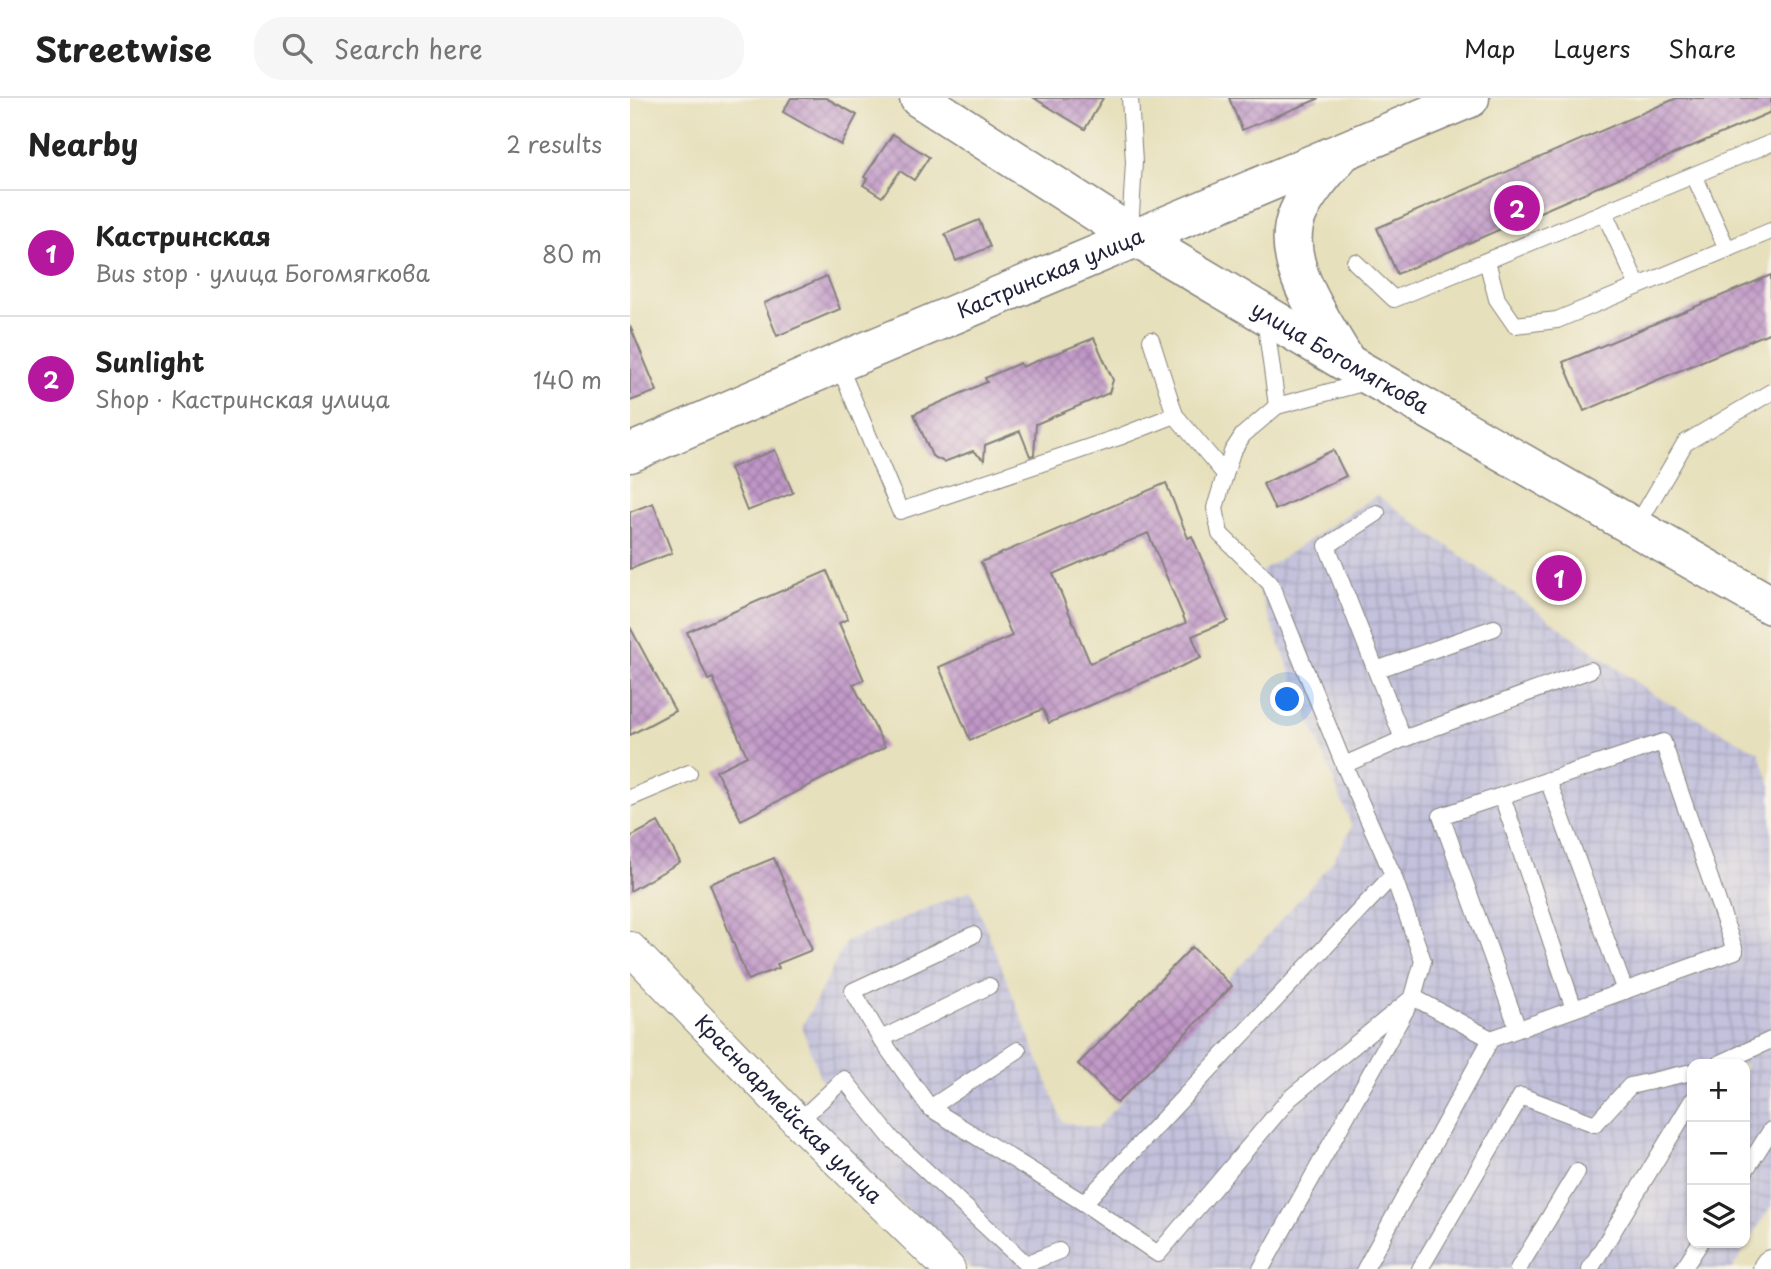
<!DOCTYPE html>
<html lang="en">
<head>
<meta charset="utf-8">
<style>
	body { margin:0; font-family:"Playpen Sans",sans-serif; background:#f6f6f6; color:#222 }
	.controls { position:absolute; right:21px; bottom:21px; display:grid; overflow:hidden; border-radius:14px; box-shadow:0 2px 5px #0004 }
	.controls button { width:63px; height:63px; display:grid; place-items:center; padding:0; border:0; border-bottom:2px solid #e0e0e0; background:#fff; color:#222; font:35px sans-serif }
	.you { position:absolute; left:658px; top:602px; width:24px; height:24px; margin:-18px; border:5px solid #fff; border-radius:50%; background:#1a73e8; box-shadow:0 0 0 10px #1a73e833 }
	.badge { display:grid; place-items:center; width:46px; height:46px; border-radius:50%; background:#b5179e; color:#fff; font-size:23px; font-weight:700 }
	.pin { position:absolute; translate:-50% -50%; border:4px solid #fff; box-shadow:0 2px 7px #0006 }
	.list { margin:0; padding:0; list-style:none }
	h2 { display:flex; justify-content:space-between; align-items:center; height:91px; margin:0; padding:0 28px; font-size:30px }
	h2 small { font-size:23px; font-weight:400; color:#767676 }
	.list li { display:grid; grid-template-columns:46px 1fr auto; gap:21px; align-items:center; box-sizing:border-box; height:126px; padding:0 28px; border-top:2px solid #e0e0e0 }
	.list b { display:block; font-size:26px; white-space:nowrap }
	.list p { margin:0; font-size:23px; white-space:nowrap; color:#767676 }
	.list em { font-size:23px; font-style:normal; color:#767676 }
	.icon { flex:none; width:38px; height:38px; fill:none; stroke:currentColor; stroke-width:2; stroke-linecap:round; stroke-linejoin:round }
	.map { position:relative; flex:none; width:1141px; height:1171px; overflow:hidden }
	header { display:flex; align-items:center; gap:42px; box-sizing:border-box; height:98px; padding:0 35px; background:#fff; border-bottom:2px solid #e0e0e0 }
	header strong { font-size:33px }
	nav { display:flex; gap:38px; margin-inline-start:auto; font-size:24px }
	.search { width:490px; height:63px; background:#f6f6f6; display:flex; align-items:center; gap:18px; box-sizing:border-box; padding:0 24px; border-radius:28px; color:#767676; font-size:26px }
	main { display:flex }
	aside { flex:1; background:#fff }
	.map>svg:first-child { display:block }
</style>
</head>
<body>
<header>
<strong>Streetwise</strong>
<div class="search"><svg class="icon" aria-label="search" viewBox="0 0 24 24"><circle cx="10" cy="10" r="6"/><path d="M15 15l6 6"/></svg>Search here</div>
<nav><a>Map</a><a>Layers</a><a>Share</a></nav>
</header>
<main>
<aside>
<h2>Nearby<small>2 results</small></h2>
<ul class="list">
<li><span class="badge">1</span><div><b>Кастринская</b><p>Bus stop · улица Богомягкова</p></div><em>80 m</em></li>
<li><span class="badge">2</span><div><b>Sunlight</b><p>Shop · Кастринская улица</p></div><em>140 m</em></li>
</ul>
</aside>
<div class="map">
<svg width="1141" height="1171" viewBox="0 0 1141 1171">
	<defs>
		<pattern id="industrial-grid" width="8" height="8" patternUnits="userSpaceOnUse" patternTransform="scale(1.75)"><rect width="8" height="8" fill="#c3c1db"/><path d="M0 4h8M4 0v8" fill="none" stroke="#a7a6bd"/></pattern>
		<pattern id="building-cross-hatch" width="8" height="8" patternUnits="userSpaceOnUse" patternTransform="scale(1.75)"><rect width="8" height="8" fill="#c097c7"/><path d="M0 0l8 8M0 8l8-8" fill="none" stroke="#9c7ba3"/></pattern>
	</defs>
	<rect width="100%" height="100%" fill="#f7f3e8"/>
	<filter id="ink" filterUnits="userSpaceOnUse"><feTurbulence type="fractalNoise" baseFrequency=".0143" numOctaves="2"/><feDisplacementMap in="SourceGraphic" scale="14" xChannelSelector="R" yChannelSelector="G"/><feConvolveMatrix kernelMatrix="1 2 1 2 8 2 1 2 1" color-interpolation-filters="sRGB"/></filter>
	<filter id="wash" filterUnits="userSpaceOnUse"><feTurbulence type="fractalNoise" baseFrequency=".00686" numOctaves="4" result="noise"/><feDisplacementMap in="SourceGraphic" scale="28" xChannelSelector="R" yChannelSelector="G"/><feGaussianBlur stdDeviation="1.57" result="paint"/><feColorMatrix in="noise" values="0 0 0 0 0 0 0 0 0 0 0 0 0 0 0 0 0 1.4 0 .05"/><feComposite in="paint" operator="in"/></filter>
	<g filter="url(#wash)">
		<rect width="100%" height="100%" fill="#e7e0bc"/>
		<path fill="url(#industrial-grid)" fill-rule="evenodd" d="M747,397l277,200 105,57 12,34v420l-39,63h-760l-175,-163 25,-23 -20,-56 44,-85 125,-52 92,232 34,6 235,-266 20,-35 -99,-250zM1062,966h53v179h-53z"/>
		<g id="blocks">
			<g fill="url(#building-cross-hatch)" fill-rule="evenodd">
				<polygon points="161,0 196,0 227,17 211,47 153,14"/>
				<polygon points="404,0 473,0 455,31"/>
				<polygon points="599,0 688,0 688,1 612,32"/>
				<polygon points="1047,0 1141,0 1141,14 767,176 747,130"/>
				<polygon points="263,36 299,59 284,82 270,73 252,99 233,87 237,81 234,79"/>
				<polygon points="349,122 360,149 326,163 315,136"/>
				<polygon points="1141,177 1141,234 954,313 933,264"/>
				<polygon points="197,178 210,211 147,238 134,205"/>
				<polygon points="0,228 27,293 0,303"/>
				<polygon points="464,240 483,282 479,295 406,326 404,357 400,358 390,333 355,347 354,362 343,353 314,364 302,358 284,316 357,284 355,280 390,265 392,269"/>
				<polygon points="145,352 163,395 117,413 100,370"/>
				<polygon points="703,352 716,378 645,412 633,386"/>
				<path d="M536,385l22,55 4,-2 36,85 -36,15 9,22 -152,65 -6,-14 -73,31 -31,-73 73,-31 -31,-74zM518,435l38,90 -96,40 -37,-89z"/>
				<polygon points="23,405 42,455 0,471 0,414"/>
				<polygon points="197,473 218,521 209,525 234,582 223,586 255,649 111,722 86,673 117,658 83,580 78,582 57,534"/>
				<polygon points="0,529 45,613 0,637"/>
				<polygon points="28,724 50,764 0,793 0,739"/>
				<polygon points="144,760 182,852 147,866 149,870 118,882 80,786"/>
				<polygon points="562,849 602,888 487,1005 448,966"/>
			</g>
		</g>
	</g>
	<g filter="url(#ink)">
		<use href="#blocks" fill-opacity="0" stroke="#84817c" stroke-width="2"/>
		<g fill="none" stroke-linecap="round" stroke-linejoin="round">
			<defs>
				<g id="service">
					<polyline points="1064,77 1097,151"/>
					<polyline points="974,114 1008,188"/>
					<polyline points="500,134 504,64 500,0"/>
					<polyline points="857,163 867,201 885,227 927,222 1141,133"/>
					<polyline points="725,164 764,201 1141,45"/>
					<polyline points="635,220 647,308"/>
					<polyline points="521,242 545,317 594,375"/>
					<polyline points="208,265 270,413 489,339 545,317"/>
					<polyline points="747,415 697,448 773,641 960,572"/>
					<polyline points="1005,431 1055,345 1141,294"/>
					<polyline points="746,572 864,530"/>
					<polyline points="714,667 640,485 590,436 585,410 602,354 613,337 647,308 740,283"/>
					<polyline points="918,682 995,893"/>
					<polyline points="872,698 944,911"/>
					<polyline points="0,700 59,675"/>
					<polygon points="763,777 793,863 783,899 659,1001 528,1156 454,1105"/>
					<polyline points="763,777 714,667 773,641"/>
					<polyline points="343,837 223,893 251,941 300,1010 454,1105"/>
					<polyline points="251,941 359,888"/>
					<polyline points="1089,966 1141,942"/>
					<polyline points="300,1010 388,952"/>
					<polyline points="168,1024 214,981 262,1041 396,1166 429,1153"/>
					<polyline points="1115,1073 1141,1032"/>
					<polyline points="631,1171 783,899 861,941 1105,853 1033,644 811,718 888,931"/>
					<polyline points="735,1171 861,941"/>
					<polyline points="790,1171 891,998 965,1026 1000,988 1062,974"/>
					<polyline points="888,1171 947,1074"/>
					<polyline points="960,1171 1062,1003"/>
					<polyline points="1053,1171 1070,1145"/>
				</g>
				<g id="minor">
					<path id="s1" d="M0,850l168,174 151,147"/>
					<polyline points="1139,1171 1141,1168"/>
				</g>
				<g id="secondary">
					<path id="s2" d="M289,0l219,141 209,124 424,242"/>
					<path d="M710,57c-15,18 -32,36 -42,58 -21,46 24,107 46,145"/>
					<path id="s3" d="M0,355l208,-90 632,-265"/>
				</g>
			</defs>
			<use href="#service" stroke="#84817c" stroke-width="18"/>
			<use href="#minor" stroke="#84817c" stroke-width="34"/>
			<use href="#secondary" stroke="#84817c" stroke-width="41"/>
			<use href="#service" stroke="#fff" stroke-width="16"/>
			<use href="#minor" stroke="#fff" stroke-width="32"/>
			<use href="#secondary" stroke="#fff" stroke-width="38"/>
		</g>
	</g>
	<g text-anchor="middle" stroke-width="5" stroke-linejoin="round" paint-order="stroke">
		<g font-size="21" fill="#22223b" stroke="#f7f3e8">
			<text dy="7" stroke="none"><textPath href="#s3" startOffset="457">Кастринская улица</textPath></text>
			<text dy="7" stroke="none"><textPath href="#s2" startOffset="495">улица Богомягкова</textPath></text>
			<text dy="7" stroke="none"><textPath href="#s1" startOffset="226">Красноармейская улица</textPath></text>
		</g>
	</g>
</svg>
<div class="controls">
<button>+</button>
<button>−</button>
<button><svg class="icon" aria-label="layers" viewBox="0 0 24 24"><path d="M12 4l9 5-9 5-9-5zM3 14l9 5 9-5"/></svg></button>
</div>
<div class="you"></div>
<div class="pin badge" style="left:929px;top:480px">1</div>
<div class="pin badge" style="left:887px;top:110px">2</div>
</div>
</main>
</body>
</html>
